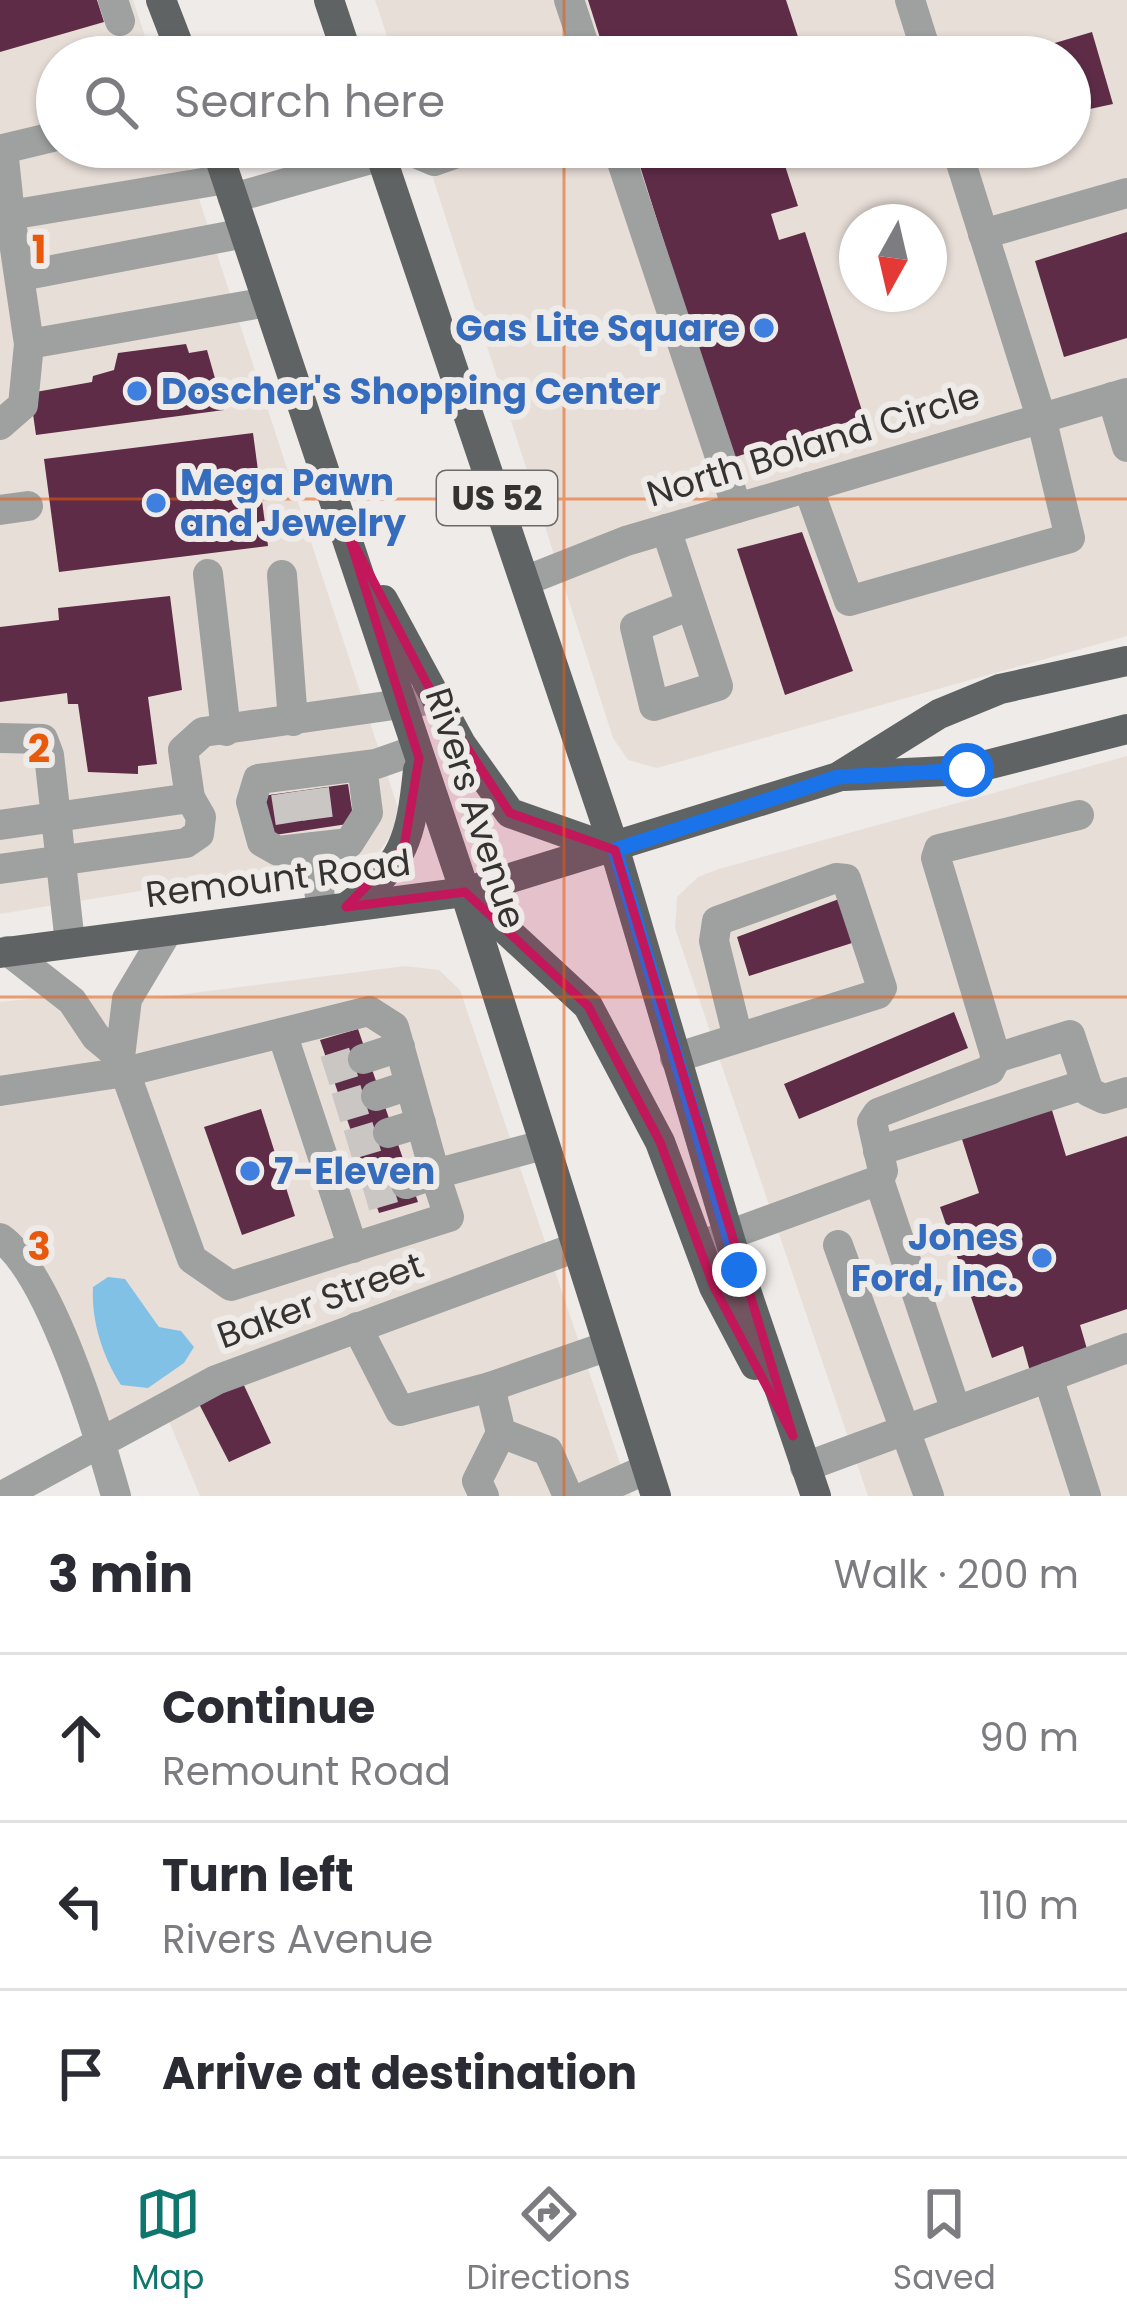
<!DOCTYPE html>
<html lang="en">
<head>
<meta charset="utf-8">
<style>
	body { margin:0; font-family:Poppins,sans-serif; background:#f2f2f3; color:#2b2b33 }
	.compass { position:absolute; left:839px; top:204px; width:108px; height:108px; border-radius:50%; background:#fff; box-shadow:0 3px 9px #0004; rotate:188deg }
	.stop { position:absolute; width:36px; height:36px; margin:-27px; border:9px solid #1a73e8; border-radius:50%; background:#fff }
	.stop.end { background:#1a73e8; border-color:#fff; box-shadow:0 3px 12px #0008 }
	.list { margin:0; padding:0; list-style:none }
	h2 { display:flex; justify-content:space-between; align-items:center; height:156px; margin:0; padding:0 48px; font-size:51px }
	h2 small { font-size:39px; font-weight:400; color:#7c7c81 }
	.list li { display:grid; grid-template-columns:78px 1fr auto; gap:36px; align-items:center; box-sizing:border-box; height:168px; padding:0 48px; border-top:3px solid #e1e1e2 }
	.list b { display:block; font-size:45px; white-space:nowrap }
	.list p { margin:0; font-size:39px; white-space:nowrap; color:#7c7c81 }
	.list em { font-size:39px; font-style:normal; color:#7c7c81 }
	.icon { flex:none; width:66px; height:66px; fill:none; stroke:currentColor; stroke-width:2; stroke-linecap:round; stroke-linejoin:round }
	.map { position:relative; flex:none; width:1127px; height:1496px; overflow:hidden }
	.search { position:absolute; background:#fff; box-shadow:0 3px 9px #0004; left:36px; right:36px; top:36px; height:132px; display:flex; align-items:center; gap:30px; box-sizing:border-box; padding:0 42px; border-radius:66px; color:#7c7c81; font-size:45px }
	.sheet { height:660px; background:#fff }
	nav { display:flex; justify-content:space-around; align-items:center; box-sizing:border-box; height:168px; border-top:3px solid #e1e1e2; background:#fff; font-size:33px; color:#7c7c81 }
	nav a { display:grid; justify-items:center; gap:6px }
	nav .on { color:#0f766e }
	.map>svg:first-child { display:block }
</style>
</head>
<body>
<div class="map">
<svg width="1127" height="1496" viewBox="0 0 1127 1496">
	<rect width="100%" height="100%" fill="#eeebe8"/>
	<g fill="#e8ded8" fill-rule="evenodd">
		<polygon points="0,0 133,0 152,57 57,57 57,147 182,147 398,808 399,823 379,852 0,914"/>
		<path d="M375,0h752v636l-470,132 -29,-8 -15,-22 -190,-591h647v-90h-676zM857,222h72v72h-72z"/>
		<polygon points="1127,756 1127,1496 868,1496 675,928 677,897 698,877 719,869"/>
		<polygon points="405,966 439,970 460,990 631,1496 200,1496 164,1409 101,1442 0,1238 0,1002 48,997 146,999"/>
	</g>
	<path fill="#82c1e6" d="M108,1277l17,2 34,48 22,4 13,16 -10,16 -36,25 -27,-3c-18,-28 -30,-64 -28,-98z"/>
	<g fill="#5f2c48">
		<polygon points="0,0 97,0 104,22 0,52"/>
		<polygon points="588,0 786,0 800,43 756,57 606,57"/>
		<polygon points="1092,32 1113,104 1071,113 1070,57 1008,57"/>
		<polygon points="634,147 779,147 798,206 771,214 779,240 805,232 864,417 732,458"/>
		<polygon points="1127,232 1127,338 1064,357 1035,261"/>
		<polygon points="186,344 189,353 207,350 224,410 36,435 30,393 92,382 93,376 114,370 118,353"/>
		<polygon points="253,433 268,546 59,572 44,459"/>
		<polygon points="802,532 853,671 785,695 737,549"/>
		<polygon points="170,596 182,690 148,697 157,764 138,766 138,774 88,772 78,704 68,704 67,693 0,702 0,627 59,620 58,608"/>
		<polygon points="348,784 354,823 268,836 262,796"/>
		<polygon points="839,899 852,943 749,976 737,937"/>
		<polygon points="954,1012 968,1048 799,1119 784,1084"/>
		<polygon points="358,1029 418,1202 379,1213 320,1040"/>
		<polygon points="1051,1107 1066,1156 1127,1136 1127,1309 1080,1325 1089,1356 1031,1375 1023,1346 992,1358 940,1207 979,1193 960,1133"/>
		<polygon points="261,1109 295,1216 242,1235 204,1127"/>
		<polygon points="241,1379 271,1443 229,1462 197,1400"/>
	</g>
	<g fill="none" stroke-linecap="round" stroke-linejoin="round">
		<g stroke="#c9c6c4" stroke-width="30" stroke-dasharray="30 15" stroke-linecap="butt">
			<polyline points="314,789 319,828"/>
			<polyline points="286,793 292,832"/>
			<polyline points="325,1071 363,1059"/>
			<polyline points="336,1108 376,1096"/>
			<polyline points="348,1145 388,1133"/>
			<polyline points="365,1196 406,1184"/>
		</g>
		<g stroke="#9fa1a0" stroke-width="30">
			<polyline points="113,0 120,21"/>
			<polyline points="569,0 588,57"/>
			<polyline points="910,0 928,57"/>
			<polyline points="57,136 3,149 10,215 226,179"/>
			<polyline points="418,147 415,153 434,161 474,147"/>
			<polyline points="617,147 737,508"/>
			<polyline points="233,198 381,156"/>
			<polyline points="10,215 29,344 267,302"/>
			<polyline points="983,234 1127,193"/>
			<polyline points="21,276 245,233"/>
			<polyline points="1112,397 1127,447"/>
			<polyline points="0,425 23,405 29,344"/>
			<polyline points="808,487 849,601 1070,538 1041,417 956,147"/>
			<polyline points="0,510 28,506"/>
			<polyline points="666,529 718,686 654,706 635,627 691,605"/>
			<polyline points="208,574 226,731"/>
			<polyline points="282,575 293,721"/>
			<polyline points="525,581 626,541 1127,393"/>
			<polyline points="0,738 43,739 49,755 70,943"/>
			<polyline points="362,766 368,813 349,843 278,851 262,842 251,802 258,779 376,764 416,750"/>
			<polyline points="0,825 190,798 183,750 203,732 429,700"/>
			<polyline points="313,847 322,911"/>
			<polyline points="0,869 186,843 199,834 201,817 190,798"/>
			<polyline points="8,951 72,1001 96,1037 120,1057 125,1072 369,1011 394,1027 435,1174 543,1145"/>
			<polyline points="282,1033 353,1248"/>
			<polyline points="120,1057 127,999 167,932"/>
			<polyline points="675,1058 878,994 882,988 846,879 836,878 717,921 714,941 738,1038"/>
			<polyline points="996,1058 1070,1035 1089,1092 1104,1099 1127,1092"/>
			<polyline points="363,1059 400,1047"/>
			<polyline points="0,1091 125,1072 192,1259 231,1286 449,1217 435,1174 406,1184"/>
			<polyline points="376,1096 410,1085"/>
			<polyline points="388,1133 421,1123"/>
			<polyline points="878,1151 1086,1084"/>
			<path d="M0,1238c50,34 99,197 116,258"/>
			<polyline points="704,1244 879,1180"/>
			<polyline points="838,1245 929,1496"/>
			<polyline points="357,1327 400,1411 490,1387"/>
			<polyline points="1048,1377 1086,1496"/>
			<polyline points="956,1411 879,1180 883,1171 872,1122 878,1113 990,1070 996,1058 936,858 939,849 1079,815"/>
			<polyline points="805,1467 1127,1348"/>
			<polyline points="2,1496 216,1380 574,1248"/>
			<polyline points="484,1496 477,1481 501,1433"/>
			<polyline points="568,1496 548,1451 501,1433 490,1387 605,1347"/>
			<polyline points="586,1496 647,1469"/>
		</g>
		<g stroke="#606363" stroke-width="30">
			<polyline points="161,0 183,57"/>
			<polyline points="329,0 348,57"/>
			<polyline points="216,147 465,892 656,1496"/>
			<polyline points="378,147 615,850 739,1270 816,1496"/>
			<polyline points="383,600 461,744 510,813 615,850"/>
			<polyline points="844,776 967,770 1127,729"/>
			<polyline points="465,892 588,1006 660,1142 714,1287 755,1365"/>
			<path d="M348,906c57,-42 63,-68 70,-136"/>
			<polyline points="0,953 465,892 838,777 939,714 1000,689 1127,661"/>
		</g>
	</g>
	<g fill="none" stroke-linecap="round" stroke-linejoin="round">
		<polyline stroke="#1a73e8" stroke-width="15" points="739,1270 615,850 838,777 967,770"/>
	</g>
	<path fill="#c2185b" fill-opacity="0.2" stroke="#c2185b" stroke-width="9" stroke-linejoin="round" d="M347,531l88,168 75,114 105,37 178,586 -79,-149 -54,-145 -72,-136 -123,-114 -119,15 58,-60 15,-89z"/>
	<path fill="none" stroke="#e8590c" stroke-width="3" stroke-opacity="0.55" d="M564,0v57M564,147v1349M0,499h1127M0,997h1127"/>
	<g fill="#3f7fe0" stroke="#eeebe8" stroke-width="4.5">
		<circle cx="764" cy="328" r="12"/>
		<circle cx="137" cy="391" r="12"/>
		<circle cx="156" cy="503" r="12"/>
		<circle cx="250" cy="1171" r="12"/>
		<circle cx="1042" cy="1258" r="12"/>
	</g>
	<g text-anchor="middle" stroke-width="12" stroke-linejoin="round" paint-order="stroke">
		<rect fill="#eeebe8" stroke="#6c6a69" stroke-width="3" x="437" y="471" width="120" height="54" rx="9"/>
		<g font-size="33" font-weight="bold" fill="#353332">
			<text x="497" y="510">US 52</text>
		</g>
		<g font-size="36" font-weight="bold" fill="#366cbe" stroke="#eeebe8" text-anchor="start">
			<text x="740" y="341" text-anchor="end">Gas Lite Square</text>
			<text x="161" y="404">Doscher's Shopping Center</text>
			<text x="180" y="495">Mega Pawn<tspan x="180" dy="41">and Jewelry</tspan></text>
			<text x="274" y="1184">7-Eleven</text>
			<text x="1018" y="1250" text-anchor="end">Jones<tspan x="1018" dy="41">Ford, Inc.</tspan></text>
		</g>
		<g font-size="36" fill="#353332" stroke="#eeebe8">
			<text transform="translate(813 444) rotate(-17)" y="13">North Boland Circle</text>
			<text transform="translate(476 808) rotate(72)" y="13">Rivers Avenue</text>
			<text transform="translate(278 878) rotate(-7)" y="13">Remount Road</text>
			<text transform="translate(320 1300) rotate(-20)" y="13">Baker Street</text>
		</g>
	</g>
	<g font-size="39" text-anchor="middle" font-weight="bold" fill="#e8590c" stroke="#eeebe8" stroke-width="12" stroke-linejoin="round" paint-order="stroke">
		<text x="39" y="263">1</text>
		<text x="39" y="762">2</text>
		<text x="39" y="1260">3</text>
	</g>
</svg>
<svg class="compass" viewBox="-18 -18 36 36"><path d="M0-13l5 13h-10z" fill="#e53935"/><path d="M0 13l5-13h-10z" fill="#7c7c81"/></svg>
<div class="stop" style="left:967px;top:770px"></div>
<div class="stop end" style="left:739px;top:1270px"></div>
<div class="search"><svg class="icon" aria-label="search" viewBox="0 0 24 24"><circle cx="10" cy="10" r="6"/><path d="M15 15l6 6"/></svg>Search here</div>
</div>
<section class="sheet">
<h2>3 min<small>Walk · 200 m</small></h2>
<ul class="list">
<li><svg class="icon" aria-label="ahead" viewBox="0 0 24 24"><path d="M12 20V5M6 11l6-6 6 6"/></svg><div><b>Continue</b><p>Remount Road</p></div><em>90 m</em></li>
<li><svg class="icon" aria-label="left" viewBox="0 0 24 24"><path d="M17 20v-9H6M10 6l-5 5 5 5"/></svg><div><b>Turn left</b><p>Rivers Avenue</p></div><em>110 m</em></li>
<li><svg class="icon" aria-label="arrive" viewBox="0 0 24 24"><path d="M6 21V4h12l-3 4 3 4H6"/></svg><div><b>Arrive at destination</b></div></li>
</ul>
</section>
<nav>
<a class="on"><svg class="icon" aria-label="map" viewBox="0 0 24 24"><path d="M3 6l6-2 6 2 6-2v14l-6 2-6-2-6 2zM9 4v14M15 6v14"/></svg>Map</a>
<a><svg class="icon" aria-label="directions" viewBox="0 0 24 24"><path d="M12 3l9 9-9 9-9-9zM9 14v-3h6M13 9l2 2-2 2"/></svg>Directions</a>
<a><svg class="icon" aria-label="saved" viewBox="0 0 24 24"><path d="M7 4h10v16l-5-4-5 4z"/></svg>Saved</a>
</nav>
</body>
</html>
